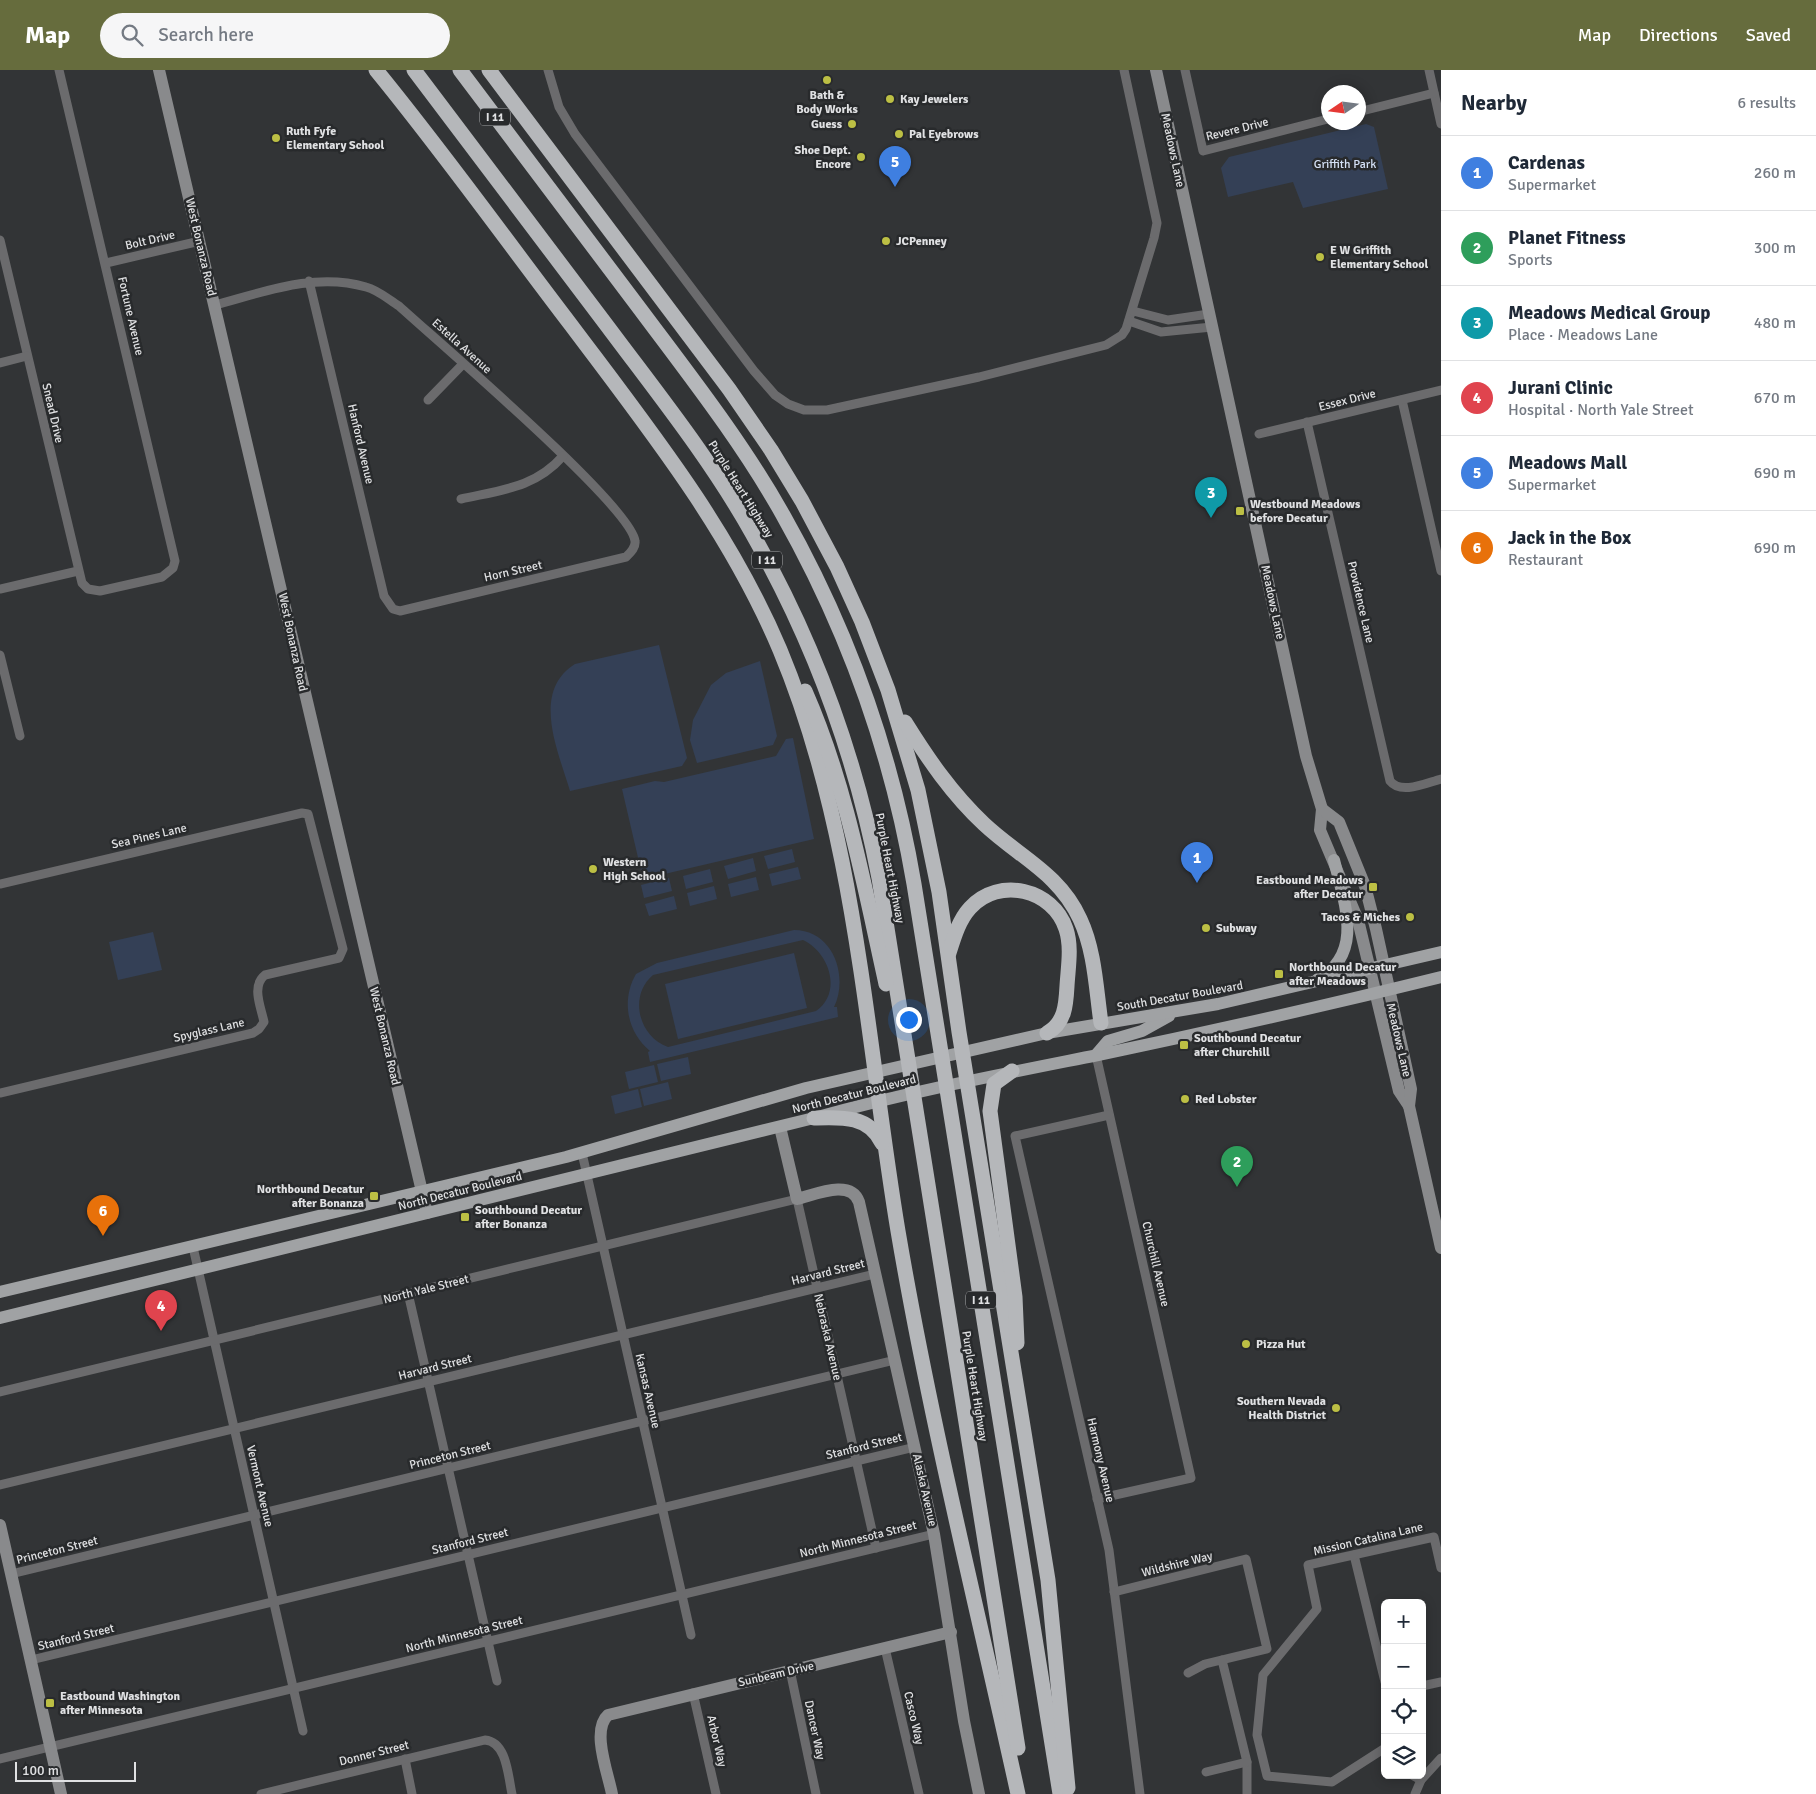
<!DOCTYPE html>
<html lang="en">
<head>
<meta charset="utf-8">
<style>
	body { margin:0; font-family:Signika,sans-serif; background:#f6f6f7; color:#1f2937 }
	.controls { position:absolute; right:15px; bottom:15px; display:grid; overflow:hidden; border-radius:8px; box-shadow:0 2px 12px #0003 }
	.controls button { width:45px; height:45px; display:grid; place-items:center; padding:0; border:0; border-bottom:1px solid #e0e1e3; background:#fff; color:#1f2937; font:25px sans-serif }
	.compass { position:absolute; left:1321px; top:15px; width:45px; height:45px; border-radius:50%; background:#fff; box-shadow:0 2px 12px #0003; rotate:257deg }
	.scale { position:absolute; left:15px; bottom:12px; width:121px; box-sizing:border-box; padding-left:5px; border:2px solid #e0e1e3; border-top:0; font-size:14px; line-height:18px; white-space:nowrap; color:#e0e1e3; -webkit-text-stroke:4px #282a2c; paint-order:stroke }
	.you { position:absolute; left:908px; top:949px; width:18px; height:18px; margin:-12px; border:4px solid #fff; border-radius:50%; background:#1a73e8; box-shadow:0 0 0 8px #1a73e833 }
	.badge { display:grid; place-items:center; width:32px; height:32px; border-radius:50%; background:#666c3d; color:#fff; font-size:16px; font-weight:700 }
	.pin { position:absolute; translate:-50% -41px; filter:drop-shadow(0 1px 2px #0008) }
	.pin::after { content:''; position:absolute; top:26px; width:18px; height:15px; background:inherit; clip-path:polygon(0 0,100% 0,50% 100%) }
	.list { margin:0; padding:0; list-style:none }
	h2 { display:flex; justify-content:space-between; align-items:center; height:65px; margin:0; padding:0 20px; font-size:21px }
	h2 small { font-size:16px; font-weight:400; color:#747a83 }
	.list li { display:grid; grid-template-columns:32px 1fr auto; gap:15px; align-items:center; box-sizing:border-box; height:75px; padding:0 20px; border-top:1px solid #e0e1e3 }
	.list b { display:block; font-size:19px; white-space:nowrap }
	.list p { margin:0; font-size:16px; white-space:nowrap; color:#747a83 }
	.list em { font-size:16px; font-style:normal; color:#747a83 }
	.icon { flex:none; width:28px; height:28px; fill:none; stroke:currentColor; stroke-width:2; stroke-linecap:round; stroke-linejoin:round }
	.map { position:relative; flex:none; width:1441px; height:1724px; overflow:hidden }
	header { display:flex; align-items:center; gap:30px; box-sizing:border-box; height:70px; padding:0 25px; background:#666c3d; color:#fff }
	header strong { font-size:24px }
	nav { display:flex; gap:28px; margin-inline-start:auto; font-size:18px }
	.search { width:350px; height:45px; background:#f6f6f7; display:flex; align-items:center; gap:12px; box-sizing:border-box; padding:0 18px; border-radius:28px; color:#747a83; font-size:19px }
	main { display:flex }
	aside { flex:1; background:#fff }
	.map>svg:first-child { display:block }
</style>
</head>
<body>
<header>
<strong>Map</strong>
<div class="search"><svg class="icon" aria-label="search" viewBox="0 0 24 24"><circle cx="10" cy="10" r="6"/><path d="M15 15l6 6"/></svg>Search here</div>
<nav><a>Map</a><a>Directions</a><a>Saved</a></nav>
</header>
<main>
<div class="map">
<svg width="1441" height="1724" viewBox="0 0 1441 1724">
	<rect width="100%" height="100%" fill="#323436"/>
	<g fill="#344056" fill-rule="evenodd">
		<polygon points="1366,54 1374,57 1388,119 1303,138 1293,112 1228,127 1221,98 1229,87"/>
		<path d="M659,575l28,113 -5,8 -112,25c-11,-38 -40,-99 5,-127z"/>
		<polygon points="760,591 777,666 773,675 697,693 690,670 693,650 711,615 726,603"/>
		<polygon points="793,668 814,769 643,809 622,719 655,711 664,712 776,686 786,669"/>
		<polygon points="792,779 795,792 768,799 764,786"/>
		<polygon points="753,788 756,801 728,809 724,796"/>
		<polygon points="798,797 801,809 772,816 769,804"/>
		<polygon points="710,799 713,812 686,819 683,806"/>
		<polygon points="756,807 759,820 731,827 728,814"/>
		<polygon points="669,808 672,821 644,828 641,815"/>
		<polygon points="714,816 717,829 690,836 687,823"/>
		<polygon points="674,826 677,839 649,846 645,834"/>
		<path d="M794,860c39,0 55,46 40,77h3l1,10 -188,45 -2,-10 2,-1c-23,-19 -29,-51 -14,-77l21,-11zM803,870c26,12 40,52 13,71l-148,36c-29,-10 -40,-51 -15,-72z"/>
		<polygon points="153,862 162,900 118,910 109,872"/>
		<polygon points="794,883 807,938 678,969 665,914"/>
		<polygon points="688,987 691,1004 661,1011 657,994"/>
		<polygon points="654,995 658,1012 629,1019 625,1002"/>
		<polygon points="668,1012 672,1029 644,1036 640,1019"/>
		<polygon points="638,1019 642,1037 615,1044 611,1026"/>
	</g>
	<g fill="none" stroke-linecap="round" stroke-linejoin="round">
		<g stroke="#6b6b6d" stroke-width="9">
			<polyline points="548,0 559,37 575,64 754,301 775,325 788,334 804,340 827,340 979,307 1106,275 1122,265 1126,259 1154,168 1157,153 1124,0"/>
			<polyline points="1185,0 1203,81 1328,49"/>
			<polyline points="1429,0 1441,54"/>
			<polyline points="1358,42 1434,23"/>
			<polyline points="0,170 82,513 88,519 100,521 162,507 173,498 175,491 59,0"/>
			<polyline points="106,193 200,171"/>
			<path d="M215,235c49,-13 100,-33 151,-18 12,3 22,12 33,19 37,34 232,200 236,235 1,7 -5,12 -9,16l-226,54 -7,-2 -9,-13 -75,-315"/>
			<polyline points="1133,241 1168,250 1209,244"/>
			<polyline points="1129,251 1161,262 1212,257"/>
			<polyline points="0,293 27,286"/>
			<polyline points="428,330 463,294"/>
			<polyline points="1402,330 1441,501"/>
			<path d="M1307,352l83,359c11,14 36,2 51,-2"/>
			<polyline points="1259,364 1441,320"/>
			<path d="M461,429c40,-9 74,-11 102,-43"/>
			<polyline points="0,519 78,501"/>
			<polyline points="0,585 20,666"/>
			<path d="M0,814l302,-71 6,1 35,135 -4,9 -74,17c-14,11 -4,32 -1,47l-5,7 -6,4 -253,60"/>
			<polyline points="1096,985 1191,1408 1097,1429"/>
			<polyline points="1109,1045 1015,1066 1109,1480 1140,1724"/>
			<polyline points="582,1083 691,1565"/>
			<polyline points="193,1177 303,1661"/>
			<polyline points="408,1223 497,1611"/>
			<polyline points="0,1322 797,1129 876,1478"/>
			<polyline points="0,1415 875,1204"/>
			<polyline points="1354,1485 1385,1612"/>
			<polyline points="11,1504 895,1290"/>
			<polyline points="1114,1522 1246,1489 1267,1579 1205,1594 1188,1603"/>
			<polyline points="885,1578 919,1724"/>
			<polyline points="31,1590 915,1377"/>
			<polyline points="1222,1590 1247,1692 1247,1724"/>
			<polyline points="790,1600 816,1724"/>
			<polyline points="1422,1616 1441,1612"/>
			<polyline points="693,1623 716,1724"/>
			<polyline points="1385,1678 1332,1712 1267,1706 1257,1665 1263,1605 1317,1539 1308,1495 1434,1467 1441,1498"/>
			<polyline points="0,1689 934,1464"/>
			<polyline points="405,1689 412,1724"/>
			<polyline points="1206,1702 1247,1692"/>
			<polyline points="1412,1705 1421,1710"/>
			<path d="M261,1724l224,-54c22,2 23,36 27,54"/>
			<polyline points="1415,1724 1421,1710 1441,1688"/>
		</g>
		<g stroke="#898a8c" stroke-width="12">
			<polyline points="159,0 427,1143"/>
			<polyline points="1156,0 1306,686 1322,739 1320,760 1358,850 1399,1021 1409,1036"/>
			<polyline points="1322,739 1339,752 1365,816 1376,859 1411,1019 1409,1036 1441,1178"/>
			<path d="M780,1057l17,72c17,-4 54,-21 62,3l75,332 30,187 15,73"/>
			<polyline points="0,1455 61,1724"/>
			<path d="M612,1724c-4,-21 -21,-64 -4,-79l343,-83"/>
		</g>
		<g stroke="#a0a2a4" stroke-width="12">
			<path d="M1318,909c47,-26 26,-77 16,-119"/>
			<polyline points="1096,985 1108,971 1142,961 1169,946"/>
			<polyline points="0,1222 566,1087 806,1018 1047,963 1218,934 1441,882"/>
			<path d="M0,1248l814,-200c94,-26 189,-44 284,-63 115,-24 230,-50 343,-78"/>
		</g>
		<g stroke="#b5b7ba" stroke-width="15">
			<path d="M376,0c68,83 130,170 195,255 78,104 158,204 209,325 76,182 86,388 118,581 32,189 79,376 120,563"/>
			<path d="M414,0c65,86 129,172 194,257 50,67 103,133 144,206 61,107 104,224 127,345l139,870"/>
			<path d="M460,0c60,79 120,159 180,239 50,67 102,133 143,206 65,115 109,239 131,369l146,910"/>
			<polyline points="489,0 729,319 771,380 802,431 837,497 862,552 888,620 918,720 939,822 959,962 1048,1510 1068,1718"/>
			<path d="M805,621c41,93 59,194 81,293"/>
			<path d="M905,652c23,37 47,72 79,102 35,33 75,49 96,95 15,32 16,70 21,104"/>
			<path d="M949,883c5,-16 10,-33 21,-45 29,-32 83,-19 96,21 6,18 2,39 1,57 -1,19 -2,37 -20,47"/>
			<polyline points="1012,1001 994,1014 990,1041 1015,1227 1017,1273"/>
			<path d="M814,1048c27,-1 55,-3 68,25"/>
		</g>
	</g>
	<g fill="#bcbf44" stroke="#282a2c" stroke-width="2">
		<circle cx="827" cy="10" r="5"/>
		<circle cx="890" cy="29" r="5"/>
		<circle cx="852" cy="54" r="5"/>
		<circle cx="899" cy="64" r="5"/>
		<circle cx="276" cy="68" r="5"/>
		<circle cx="861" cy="87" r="5"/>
		<circle cx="886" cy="171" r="5"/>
		<circle cx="1320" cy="187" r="5"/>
		<rect x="1235" y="436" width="10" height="10" rx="2.5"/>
		<circle cx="593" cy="799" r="5"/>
		<rect x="1368" y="812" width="10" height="10" rx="2.5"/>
		<circle cx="1410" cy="847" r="5"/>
		<circle cx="1206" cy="858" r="5"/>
		<rect x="1274" y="899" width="10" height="10" rx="2.5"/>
		<rect x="1179" y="970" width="10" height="10" rx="2.5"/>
		<circle cx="1185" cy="1029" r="5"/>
		<rect x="369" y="1121" width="10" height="10" rx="2.5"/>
		<rect x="460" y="1142" width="10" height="10" rx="2.5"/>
		<circle cx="1246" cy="1274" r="5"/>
		<circle cx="1336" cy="1338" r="5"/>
		<rect x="45" y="1628" width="10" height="10" rx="2.5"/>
	</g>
	<g text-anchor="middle" stroke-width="5" stroke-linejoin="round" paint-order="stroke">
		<g fill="#282a2c" stroke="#a9aaac" stroke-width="1">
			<rect x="480" y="38.5" width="30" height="17" rx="4"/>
			<rect x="752" y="481.5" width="30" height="17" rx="4"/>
			<rect x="966" y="1221.5" width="30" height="17" rx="4"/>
		</g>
		<g font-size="11" font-weight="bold" fill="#e0e1e3">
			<text x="495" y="51">I 11</text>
			<text x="767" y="494">I 11</text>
			<text x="981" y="1234">I 11</text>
		</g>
		<g font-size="12" font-weight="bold" fill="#e0e1e3" stroke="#282a2c" text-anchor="start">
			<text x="827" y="29" text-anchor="middle">Bath &amp;<tspan x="827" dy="14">Body Works</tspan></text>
			<text x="900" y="33">Kay Jewelers</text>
			<text x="842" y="58" text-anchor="end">Guess</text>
			<text x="286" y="65">Ruth Fyfe<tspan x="286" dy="14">Elementary School</tspan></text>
			<text x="909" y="68">Pal Eyebrows</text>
			<text x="851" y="84" text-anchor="end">Shoe Dept.<tspan x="851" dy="14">Encore</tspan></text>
			<text x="896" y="175">JCPenney</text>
			<text x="1330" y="184">E W Griffith<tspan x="1330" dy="14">Elementary School</tspan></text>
			<text x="1250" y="438">Westbound Meadows<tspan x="1250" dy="14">before Decatur</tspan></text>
			<text x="603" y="796">Western<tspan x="603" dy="14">High School</tspan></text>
			<text x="1363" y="814" text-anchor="end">Eastbound Meadows<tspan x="1363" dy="14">after Decatur</tspan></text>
			<text x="1400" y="851" text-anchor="end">Tacos &amp; Miches</text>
			<text x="1216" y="862">Subway</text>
			<text x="1289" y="901">Northbound Decatur<tspan x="1289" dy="14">after Meadows</tspan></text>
			<text x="1194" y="972">Southbound Decatur<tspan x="1194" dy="14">after Churchill</tspan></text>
			<text x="1195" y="1033">Red Lobster</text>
			<text x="364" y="1123" text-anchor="end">Northbound Decatur<tspan x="364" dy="14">after Bonanza</tspan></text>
			<text x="475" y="1144">Southbound Decatur<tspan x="475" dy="14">after Bonanza</tspan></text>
			<text x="1256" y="1278">Pizza Hut</text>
			<text x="1326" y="1335" text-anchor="end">Southern Nevada<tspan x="1326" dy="14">Health District</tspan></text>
			<text x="60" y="1630">Eastbound Washington<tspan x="60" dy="14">after Minnesota</tspan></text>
		</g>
		<g font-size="12" fill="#e0e1e3" stroke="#282a2c">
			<text transform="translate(1237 59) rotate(-14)" y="4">Revere Drive</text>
			<text transform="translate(1173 80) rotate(78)" y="4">Meadows Lane</text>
			<text transform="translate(150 170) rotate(-13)" y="4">Bolt Drive</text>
			<text transform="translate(201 177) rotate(77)" y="4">West Bonanza Road</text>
			<text transform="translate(131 246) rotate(77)" y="4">Fortune Avenue</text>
			<text transform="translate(462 276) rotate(42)" y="4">Estella Avenue</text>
			<text transform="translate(1347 330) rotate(-14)" y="4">Essex Drive</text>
			<text transform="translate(53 343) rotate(77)" y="4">Snead Drive</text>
			<text transform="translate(361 374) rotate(77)" y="4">Hanford Avenue</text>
			<text transform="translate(741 419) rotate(58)" y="4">Purple Heart Highway</text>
			<text transform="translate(513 501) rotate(-13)" y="4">Horn Street</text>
			<text transform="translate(1273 532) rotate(78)" y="4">Meadows Lane</text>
			<text transform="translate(1361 532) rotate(77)" y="4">Providence Lane</text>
			<text transform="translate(293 572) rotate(78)" y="4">West Bonanza Road</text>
			<text transform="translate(149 766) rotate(-13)" y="4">Sea Pines Lane</text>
			<text transform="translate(890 798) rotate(79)" y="4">Purple Heart Highway</text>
			<text transform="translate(1180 926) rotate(-10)" y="4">South Decatur Boulevard</text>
			<text transform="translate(209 960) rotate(-13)" y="4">Spyglass Lane</text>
			<text transform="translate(385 966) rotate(77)" y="4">West Bonanza Road</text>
			<text transform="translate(1399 970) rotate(77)" y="4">Meadows Lane</text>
			<text transform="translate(854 1024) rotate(-14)" y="4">North Decatur Boulevard</text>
			<text transform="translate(460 1121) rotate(-14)" y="4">North Decatur Boulevard</text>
			<text transform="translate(1156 1194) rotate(77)" y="4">Churchill Avenue</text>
			<text transform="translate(828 1202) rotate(-14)" y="4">Harvard Street</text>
			<text transform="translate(426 1219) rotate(-14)" y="4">North Yale Street</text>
			<text transform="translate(828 1267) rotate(77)" y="4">Nebraska Avenue</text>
			<text transform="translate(435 1297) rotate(-14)" y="4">Harvard Street</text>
			<text transform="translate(975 1316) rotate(81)" y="4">Purple Heart Highway</text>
			<text transform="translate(648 1321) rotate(77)" y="4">Kansas Avenue</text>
			<text transform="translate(864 1376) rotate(-14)" y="4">Stanford Street</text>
			<text transform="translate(450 1385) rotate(-14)" y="4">Princeton Street</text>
			<text transform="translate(1101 1390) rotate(77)" y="4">Harmony Avenue</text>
			<text transform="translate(260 1416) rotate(77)" y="4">Vermont Avenue</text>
			<text transform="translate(925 1420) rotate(77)" y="4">Alaska Avenue</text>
			<text transform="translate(858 1469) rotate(-14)" y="4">North Minnesota Street</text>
			<text transform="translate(1368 1469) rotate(-13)" y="4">Mission Catalina Lane</text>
			<text transform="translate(470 1471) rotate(-14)" y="4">Stanford Street</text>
			<text transform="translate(57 1480) rotate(-14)" y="4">Princeton Street</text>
			<text transform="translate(1177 1494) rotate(-14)" y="4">Wildshire Way</text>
			<text transform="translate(464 1564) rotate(-14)" y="4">North Minnesota Street</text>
			<text transform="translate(76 1567) rotate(-14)" y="4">Stanford Street</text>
			<text transform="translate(776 1604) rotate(-13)" y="4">Sunbeam Drive</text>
			<text transform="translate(914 1648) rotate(77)" y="4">Casco Way</text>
			<text transform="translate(815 1660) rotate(78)" y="4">Dancer Way</text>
			<text transform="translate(717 1671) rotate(77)" y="4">Arbor Way</text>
			<text transform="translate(374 1683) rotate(-14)" y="4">Donner Street</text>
		</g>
		<g font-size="12" fill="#d4e0f5" stroke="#282a2c">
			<text x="1345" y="98">Griffith Park</text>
		</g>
	</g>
</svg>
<div class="controls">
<button>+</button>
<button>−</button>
<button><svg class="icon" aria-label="locate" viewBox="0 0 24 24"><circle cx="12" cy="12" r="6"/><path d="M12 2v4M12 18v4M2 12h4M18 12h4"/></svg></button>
<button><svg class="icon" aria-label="layers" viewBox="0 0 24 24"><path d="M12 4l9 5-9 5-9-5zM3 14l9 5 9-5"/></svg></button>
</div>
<svg class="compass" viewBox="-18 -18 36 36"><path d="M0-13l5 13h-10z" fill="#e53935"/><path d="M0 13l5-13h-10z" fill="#747a83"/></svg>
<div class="scale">100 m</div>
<div class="you"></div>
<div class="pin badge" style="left:1197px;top:813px;background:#3f7fe0">1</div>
<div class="pin badge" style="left:1237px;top:1117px;background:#2e9e5b">2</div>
<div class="pin badge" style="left:1211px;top:448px;background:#0f9aa8">3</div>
<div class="pin badge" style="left:161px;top:1261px;background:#e0444e">4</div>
<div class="pin badge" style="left:895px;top:117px;background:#3f7fe0">5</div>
<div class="pin badge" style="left:103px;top:1166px;background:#e8710a">6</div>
</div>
<aside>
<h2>Nearby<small>6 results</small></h2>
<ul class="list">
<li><span class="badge" style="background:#3f7fe0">1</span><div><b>Cardenas</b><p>Supermarket</p></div><em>260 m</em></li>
<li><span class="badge" style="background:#2e9e5b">2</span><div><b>Planet Fitness</b><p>Sports</p></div><em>300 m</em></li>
<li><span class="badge" style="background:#0f9aa8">3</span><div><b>Meadows Medical Group</b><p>Place · Meadows Lane</p></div><em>480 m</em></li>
<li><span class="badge" style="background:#e0444e">4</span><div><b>Jurani Clinic</b><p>Hospital · North Yale Street</p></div><em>670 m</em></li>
<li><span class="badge" style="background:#3f7fe0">5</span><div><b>Meadows Mall</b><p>Supermarket</p></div><em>690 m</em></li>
<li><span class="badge" style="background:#e8710a">6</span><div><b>Jack in the Box</b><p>Restaurant</p></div><em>690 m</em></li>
</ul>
</aside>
</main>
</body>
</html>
